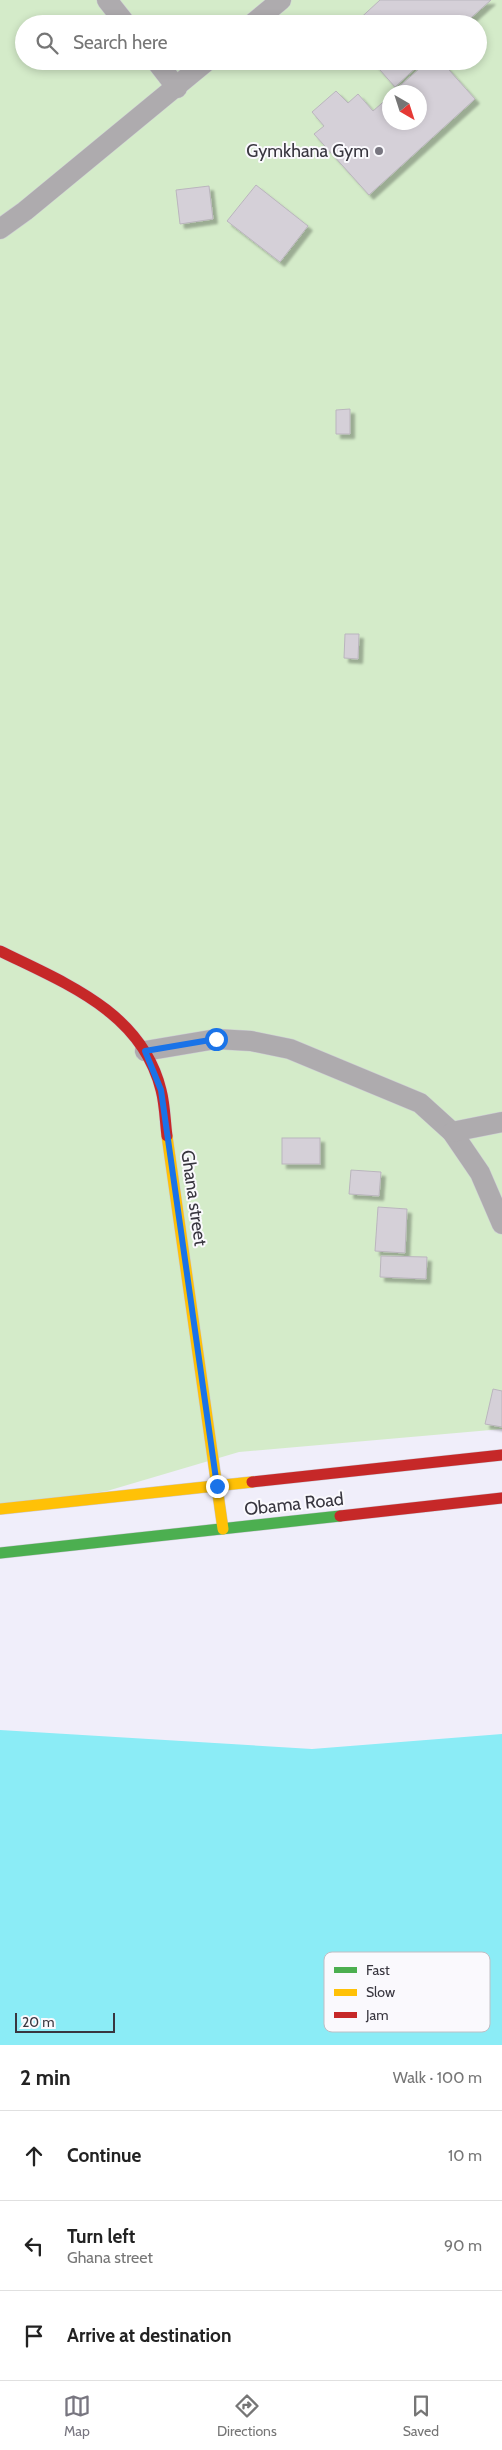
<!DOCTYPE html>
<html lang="en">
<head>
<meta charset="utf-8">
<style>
	body { margin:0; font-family:Cabin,sans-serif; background:#f6f6f6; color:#222 }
	.compass { position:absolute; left:382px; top:85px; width:45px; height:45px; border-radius:50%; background:#fff; box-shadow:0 2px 8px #0003; rotate:141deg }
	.scale { position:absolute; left:15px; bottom:12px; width:100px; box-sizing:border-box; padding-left:5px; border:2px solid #38363f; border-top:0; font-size:14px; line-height:18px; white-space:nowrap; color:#38363f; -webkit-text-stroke:4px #faf9fd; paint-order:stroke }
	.stop { position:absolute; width:15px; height:15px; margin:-11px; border:4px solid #1a73e8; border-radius:50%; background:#fff }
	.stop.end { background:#1a73e8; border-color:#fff; box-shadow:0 1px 5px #0008 }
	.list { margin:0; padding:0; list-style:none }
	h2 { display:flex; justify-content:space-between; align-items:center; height:65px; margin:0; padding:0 20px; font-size:21px }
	h2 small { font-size:16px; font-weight:400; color:#767676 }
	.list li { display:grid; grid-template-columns:32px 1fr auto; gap:15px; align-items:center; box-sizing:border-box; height:90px; padding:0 20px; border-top:1px solid #e0e0e0 }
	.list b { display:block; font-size:19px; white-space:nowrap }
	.list p { margin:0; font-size:16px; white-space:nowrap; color:#767676 }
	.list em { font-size:16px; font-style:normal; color:#767676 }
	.icon { flex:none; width:28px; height:28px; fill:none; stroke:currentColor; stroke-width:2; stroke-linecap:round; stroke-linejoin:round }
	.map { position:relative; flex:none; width:502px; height:2045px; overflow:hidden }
	.search { position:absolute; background:#fff; box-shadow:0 2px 8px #0003; left:15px; right:15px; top:15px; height:55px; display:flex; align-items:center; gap:12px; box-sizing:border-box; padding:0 18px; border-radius:28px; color:#767676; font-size:19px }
	.sheet { height:335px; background:#fff }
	nav { display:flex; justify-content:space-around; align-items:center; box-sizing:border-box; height:70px; border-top:1px solid #e0e0e0; background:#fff; font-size:14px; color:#767676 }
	nav a { display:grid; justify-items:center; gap:2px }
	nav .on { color:#787680 }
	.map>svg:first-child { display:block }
</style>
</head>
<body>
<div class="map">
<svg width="502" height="2045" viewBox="0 0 502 2045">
	<defs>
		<filter id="shadow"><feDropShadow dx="4.5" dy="4.5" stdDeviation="1" flood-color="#0004"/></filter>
	</defs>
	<rect width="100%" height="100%" fill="#f0eefa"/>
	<path fill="#d4ebc9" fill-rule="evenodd" d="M0,0h502v1429l-263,23 -132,39 -107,16zM24,24h454v37h-454zM390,92h30v30h-30z"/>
	<polygon fill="#8becf6" points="0,1730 312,1749 502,1734 502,2045 0,2045"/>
	<g fill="#d5d0d8" stroke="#bab5bd" filter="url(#shadow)">
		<polygon points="380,0 491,0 464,24 354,24"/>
		<polygon points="372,61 423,61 395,87"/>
		<polygon points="428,61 441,61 475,99 369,195 314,134 324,126 312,112 336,91 348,103 358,94 373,111 390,96 390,122 420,122 420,92 393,92"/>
		<polygon points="256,185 308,226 280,262 227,221"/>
		<polygon points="209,186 213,219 180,224 176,190"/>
		<polygon points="350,409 350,434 336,434 336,410"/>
		<polygon points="345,634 359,634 358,659 344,658"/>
		<rect x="282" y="1138" width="38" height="26"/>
		<polygon points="351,1170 381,1172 379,1196 349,1194"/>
		<polygon points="378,1207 407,1209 405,1253 375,1251"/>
		<polygon points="381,1256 427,1257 426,1279 380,1277"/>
		<polygon points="493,1389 502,1391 502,1427 485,1424"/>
	</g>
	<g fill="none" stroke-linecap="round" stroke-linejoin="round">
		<defs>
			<g id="lane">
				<polyline points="107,0 126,24"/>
				<polyline points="252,24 281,0"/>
				<polyline points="156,61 177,88"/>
				<polyline points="0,229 25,211 207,61"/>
				<polyline points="145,1051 216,1039 251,1041 290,1049 420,1103 452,1132 480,1173 502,1224"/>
				<polyline points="452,1132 502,1122"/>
			</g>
			<polyline id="fast" points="0,1553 340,1516"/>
			<g id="slow">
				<polyline points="167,1136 223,1529"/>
				<polyline points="0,1509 252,1482"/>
			</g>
			<g id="jam">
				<path d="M0,951c65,32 142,61 161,139 4,15 4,31 6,46"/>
				<polyline points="252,1482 502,1455"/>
				<polyline points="340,1516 502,1498"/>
			</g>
		</defs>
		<use href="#lane" stroke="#cccad4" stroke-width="21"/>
		<use href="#fast" stroke="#cccad4" stroke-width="12"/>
		<use href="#slow" stroke="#cccad4" stroke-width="12"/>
		<use href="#jam" stroke="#cccad4" stroke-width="12"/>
		<use href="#lane" stroke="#aeabae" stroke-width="20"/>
		<use href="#fast" stroke="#4caf50" stroke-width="11"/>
		<use href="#slow" stroke="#ffc107" stroke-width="11"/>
		<use href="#jam" stroke="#c62828" stroke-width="11"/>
	</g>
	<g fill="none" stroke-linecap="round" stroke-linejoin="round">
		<polyline stroke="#1a73e8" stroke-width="6" points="216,1039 145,1051 161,1090 217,1486"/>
	</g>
	<circle fill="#787680" stroke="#faf9fd" stroke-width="2" cx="379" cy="151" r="5"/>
	<g text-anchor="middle" stroke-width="4" stroke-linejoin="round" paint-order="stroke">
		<g font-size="18" fill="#38363f" stroke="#faf9fd" text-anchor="end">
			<text x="369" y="157">Gymkhana Gym</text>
		</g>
		<g font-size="18" fill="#38363f" stroke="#faf9fd">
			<text transform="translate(194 1198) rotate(82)" y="6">Ghana street</text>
			<text transform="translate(294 1504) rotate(-6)" y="6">Obama Road</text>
		</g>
	</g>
	<rect x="324" y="1952" width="166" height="80" rx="8" fill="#faf9fd" stroke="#c0bec4" stroke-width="1"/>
	<rect x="334" y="1967" width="23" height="6" fill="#4caf50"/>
	<rect x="334" y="1989" width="23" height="7" fill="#ffc107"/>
	<rect x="334" y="2012" width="23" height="6" fill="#c62828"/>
	<g font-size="14" fill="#38363f">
		<text x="366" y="1975">Fast</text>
		<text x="366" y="1997">Slow</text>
		<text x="366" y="2020">Jam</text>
	</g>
</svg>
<svg class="compass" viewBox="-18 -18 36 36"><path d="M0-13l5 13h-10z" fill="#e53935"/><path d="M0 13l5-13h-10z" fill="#767676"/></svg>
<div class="scale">20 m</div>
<div class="stop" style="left:216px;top:1039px"></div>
<div class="stop end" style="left:217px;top:1486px"></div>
<div class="search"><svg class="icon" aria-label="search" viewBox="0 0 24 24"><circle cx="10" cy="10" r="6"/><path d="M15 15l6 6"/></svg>Search here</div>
</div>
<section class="sheet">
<h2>2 min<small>Walk · 100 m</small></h2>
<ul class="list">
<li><svg class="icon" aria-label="ahead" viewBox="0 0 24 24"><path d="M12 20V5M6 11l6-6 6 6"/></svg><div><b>Continue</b></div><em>10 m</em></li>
<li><svg class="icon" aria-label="left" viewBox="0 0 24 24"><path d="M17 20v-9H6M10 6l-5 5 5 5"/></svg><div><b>Turn left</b><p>Ghana street</p></div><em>90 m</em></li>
<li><svg class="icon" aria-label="arrive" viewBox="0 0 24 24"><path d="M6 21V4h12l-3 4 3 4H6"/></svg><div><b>Arrive at destination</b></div></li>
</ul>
</section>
<nav>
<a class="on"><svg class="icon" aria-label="map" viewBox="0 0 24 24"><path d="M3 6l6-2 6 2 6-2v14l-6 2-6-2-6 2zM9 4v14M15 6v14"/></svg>Map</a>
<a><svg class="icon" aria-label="directions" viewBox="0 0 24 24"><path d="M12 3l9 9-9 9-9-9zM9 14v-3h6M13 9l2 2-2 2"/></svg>Directions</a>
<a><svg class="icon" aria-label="saved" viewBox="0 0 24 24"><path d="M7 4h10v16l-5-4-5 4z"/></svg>Saved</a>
</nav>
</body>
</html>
